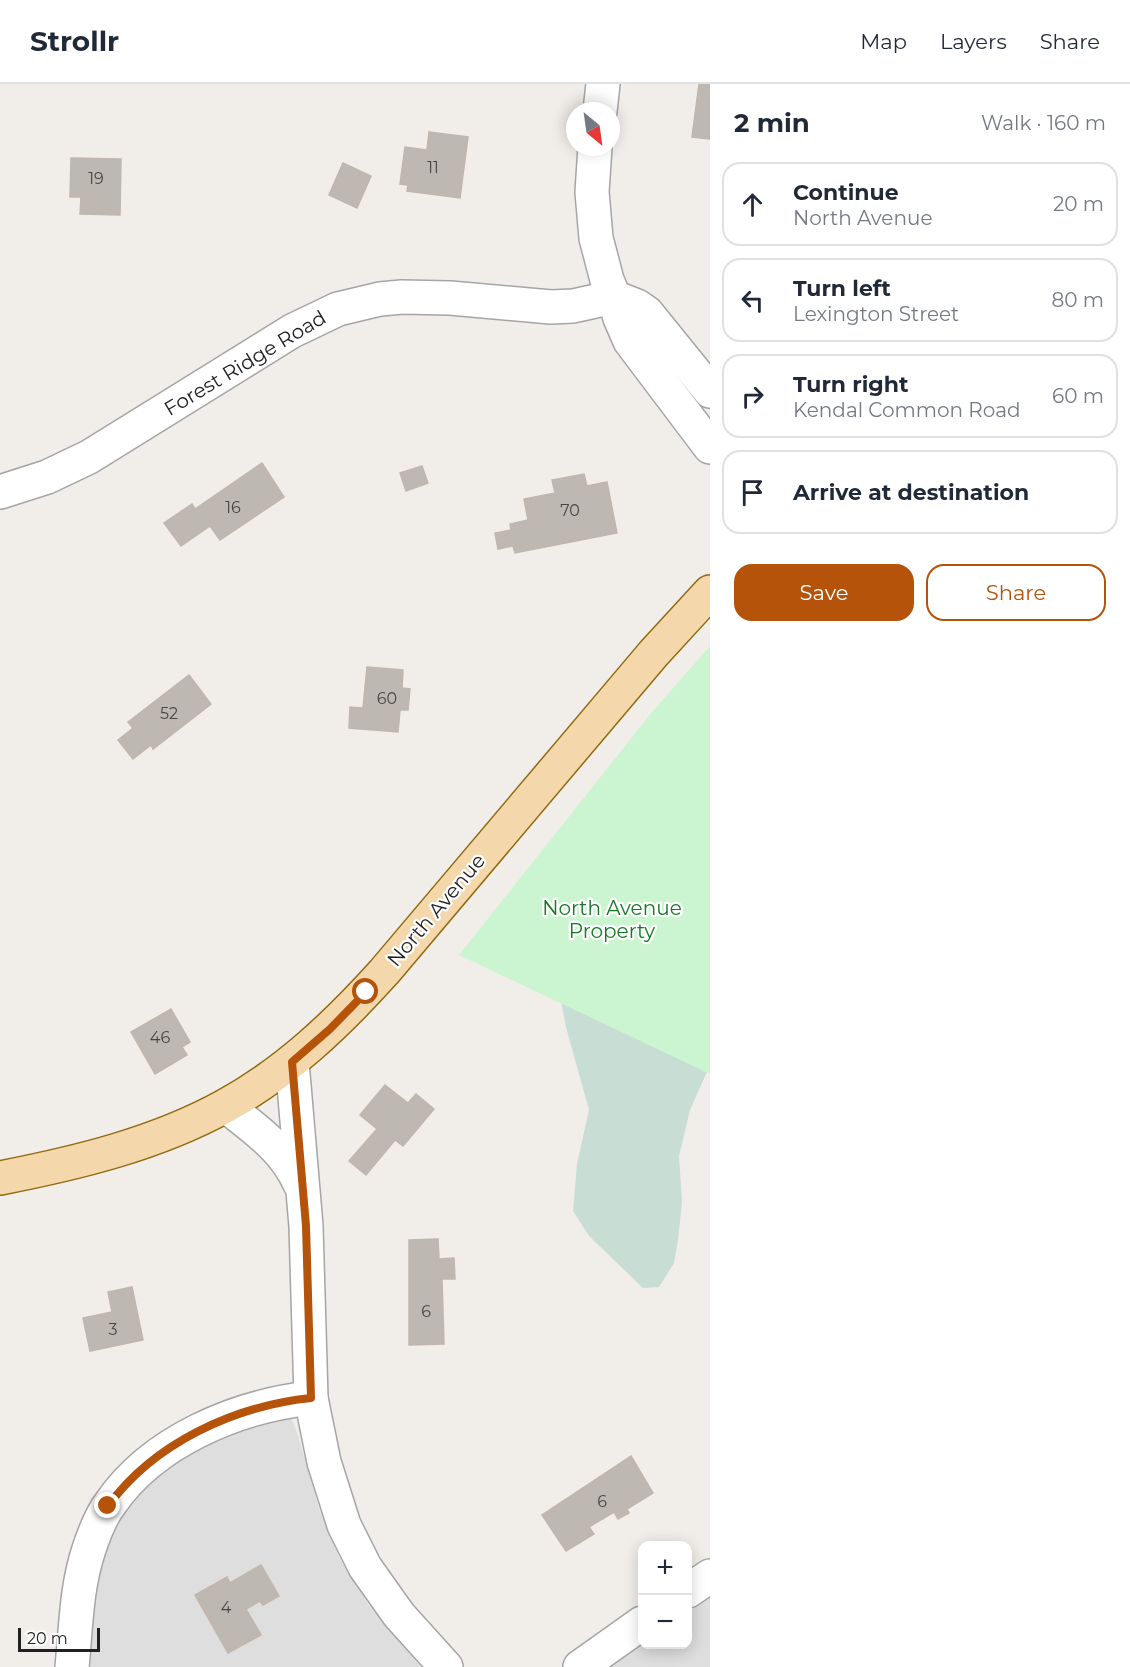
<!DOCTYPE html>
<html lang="en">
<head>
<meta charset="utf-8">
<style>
	body { margin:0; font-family:Montserrat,sans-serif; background:#f2f2f3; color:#1f2937 }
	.controls { position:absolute; right:18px; bottom:18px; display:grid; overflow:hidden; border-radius:12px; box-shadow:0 3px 15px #0003 }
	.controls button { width:54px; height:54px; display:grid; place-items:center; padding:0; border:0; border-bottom:2px solid #e0e1e3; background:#fff; color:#1f2937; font:30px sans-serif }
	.compass { position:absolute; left:566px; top:18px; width:54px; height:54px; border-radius:50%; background:#fff; box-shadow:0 3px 15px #0003; rotate:151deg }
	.scale { position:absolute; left:18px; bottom:15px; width:82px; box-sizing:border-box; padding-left:6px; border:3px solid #212121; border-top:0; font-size:16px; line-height:21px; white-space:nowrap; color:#212121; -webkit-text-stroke:4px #fff; paint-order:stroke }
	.stop { position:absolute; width:18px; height:18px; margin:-14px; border:4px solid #b45309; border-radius:50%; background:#fff }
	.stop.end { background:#b45309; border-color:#fff; box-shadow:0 2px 6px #0008 }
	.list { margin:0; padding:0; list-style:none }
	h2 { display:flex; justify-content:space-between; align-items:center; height:78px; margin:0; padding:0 24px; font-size:26px }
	h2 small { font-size:20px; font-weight:400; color:#747a83 }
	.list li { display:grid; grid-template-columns:39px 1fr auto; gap:18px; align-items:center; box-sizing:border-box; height:84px; margin:0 12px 12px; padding:0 12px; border:2px solid #e0e1e3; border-radius:18px }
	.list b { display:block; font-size:22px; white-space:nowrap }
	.list p { margin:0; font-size:20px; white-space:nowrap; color:#747a83 }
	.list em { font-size:20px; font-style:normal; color:#747a83 }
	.actions { display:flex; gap:12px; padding:18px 24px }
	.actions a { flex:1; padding:14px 0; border:2px solid #b45309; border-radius:18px; text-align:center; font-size:21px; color:#b45309 }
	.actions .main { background:#b45309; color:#fff }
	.icon { flex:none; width:33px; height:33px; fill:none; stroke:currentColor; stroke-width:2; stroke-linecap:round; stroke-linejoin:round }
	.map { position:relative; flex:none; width:710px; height:1583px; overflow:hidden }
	header { display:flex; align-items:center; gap:36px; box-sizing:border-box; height:84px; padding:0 30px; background:#fff; border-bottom:2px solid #e0e1e3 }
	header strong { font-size:28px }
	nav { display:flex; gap:33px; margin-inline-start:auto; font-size:21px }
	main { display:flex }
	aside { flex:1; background:#fff }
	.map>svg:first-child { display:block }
</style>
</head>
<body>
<header>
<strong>Strollr</strong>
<nav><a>Map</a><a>Layers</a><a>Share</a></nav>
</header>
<main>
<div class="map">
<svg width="710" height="1583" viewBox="0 0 710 1583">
	<rect width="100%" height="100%" fill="#f1eee9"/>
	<g fill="#dfdede">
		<polygon points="290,1331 298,1351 319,1425 339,1473 368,1520 421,1583 83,1583 89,1515 111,1446 135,1407 190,1368 255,1341"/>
		<polygon points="710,1505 710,1583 601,1583 642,1553 642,1560 688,1560 688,1521"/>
	</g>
	<polygon fill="#c8ddd4" points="554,880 710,981 690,1026 679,1072 682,1118 678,1156 674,1179 659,1203 643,1204 589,1152 573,1127 577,1080 589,1026 566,943"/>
	<polygon fill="#cbf5d0" points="710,562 710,990 459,871 652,628"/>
	<g fill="#beb8b2" stroke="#c1b6ad" stroke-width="1.5">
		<polygon points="699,0 710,0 710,55 692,53"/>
		<polygon points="429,48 468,53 460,114 407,107 408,101 400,100 405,63 427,66"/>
		<polygon points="71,74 121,75 120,131 80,130 81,113 70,113"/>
		<polygon points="343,79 371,92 357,124 329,111"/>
		<polygon points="262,379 284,413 220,456 210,442 181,462 164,439 192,420 195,425"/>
		<polygon points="422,382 428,399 406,407 400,389"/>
		<polygon points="584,390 587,402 607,398 617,449 515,469 513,462 498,465 495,449 511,446 510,440 528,436 524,415 555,409 552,396"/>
		<polygon points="367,583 403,586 402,604 410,605 408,626 400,626 398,648 349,644 350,623 363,624"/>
		<polygon points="189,591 211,620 153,665 151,661 133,675 118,656 133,644 128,638"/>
		<polygon points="171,925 190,958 182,963 187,971 155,990 131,948"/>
		<polygon points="385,1001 408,1019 416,1010 434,1025 403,1062 395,1056 366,1091 349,1077 377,1045 360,1031"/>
		<polygon points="438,1155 439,1175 454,1174 455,1195 442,1195 444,1260 409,1261 409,1156"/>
		<polygon points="132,1203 143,1256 90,1267 83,1234 112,1228 108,1208"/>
		<polygon points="631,1372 653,1409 627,1425 629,1429 618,1435 614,1428 589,1443 594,1450 566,1467 542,1431"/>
		<polygon points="261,1481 279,1512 263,1521 260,1517 246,1525 261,1551 228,1569 195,1511 227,1493 230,1499"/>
	</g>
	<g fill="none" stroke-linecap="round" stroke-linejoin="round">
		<defs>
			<g id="minor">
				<polyline points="600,27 603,0"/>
				<polyline points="595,63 592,108 596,154 607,196 614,213 620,234 630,257 710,363"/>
				<polyline points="614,213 637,222 647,229 710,307"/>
				<polyline points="0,408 47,393 89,373 292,247 338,225 380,215 402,213 450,214 551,223 573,222 614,213"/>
				<polyline points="292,978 306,1142 311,1314 324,1378 344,1441 365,1483 399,1531 446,1583"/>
				<path d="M226,1022c29,23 59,43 74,78"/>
				<polyline points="688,1507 710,1492"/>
				<path d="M72,1583c4,-40 4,-79 17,-118 5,-15 11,-32 21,-45 43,-63 127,-98 201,-106"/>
				<polyline points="580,1583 642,1539"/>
			</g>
			<path id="major" d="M0,1094c77,-15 156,-34 225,-72 62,-34 112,-82 159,-134l269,-318 57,-62"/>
		</defs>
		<use href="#minor" stroke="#a5a5a5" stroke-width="36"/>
		<use href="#major" stroke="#906a0f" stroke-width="36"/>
		<use href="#minor" stroke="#fff" stroke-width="33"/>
		<use href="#major" stroke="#f4d7ab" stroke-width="33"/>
	</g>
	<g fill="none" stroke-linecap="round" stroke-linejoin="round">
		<path stroke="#b45309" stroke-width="8" d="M108,1422c46,-63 126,-100 203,-108l-5,-172 -14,-164 38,-33 36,-37"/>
	</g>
	<g text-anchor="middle" stroke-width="4.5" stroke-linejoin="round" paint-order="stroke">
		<g font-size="16" fill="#484745">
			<text x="433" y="89">11</text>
			<text x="96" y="100">19</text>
			<text x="233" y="429">16</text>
			<text x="570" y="432">70</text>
			<text x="387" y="620">60</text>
			<text x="169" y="635">52</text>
			<text x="160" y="959">46</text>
			<text x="426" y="1233">6</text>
			<text x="113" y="1251">3</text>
			<text x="602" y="1423">6</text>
			<text x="226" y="1529">4</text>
		</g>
		<g font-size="20" fill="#212121" stroke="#fff">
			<text transform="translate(245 279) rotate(-31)" y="7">Forest Ridge Road</text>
			<text transform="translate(436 826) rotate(-50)" y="7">North Avenue</text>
		</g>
		<g font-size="20" fill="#177823" stroke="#fff">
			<text x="612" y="831">North Avenue<tspan x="612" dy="23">Property</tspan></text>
		</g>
	</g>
</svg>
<div class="controls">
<button>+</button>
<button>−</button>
</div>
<svg class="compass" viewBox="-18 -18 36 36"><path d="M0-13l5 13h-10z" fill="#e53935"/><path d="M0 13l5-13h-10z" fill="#747a83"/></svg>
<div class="scale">20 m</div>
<div class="stop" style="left:366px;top:908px"></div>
<div class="stop end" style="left:108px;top:1422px"></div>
</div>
<aside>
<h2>2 min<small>Walk · 160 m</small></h2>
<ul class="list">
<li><svg class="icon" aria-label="ahead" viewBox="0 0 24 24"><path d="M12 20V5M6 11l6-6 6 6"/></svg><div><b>Continue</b><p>North Avenue</p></div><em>20 m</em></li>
<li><svg class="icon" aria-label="left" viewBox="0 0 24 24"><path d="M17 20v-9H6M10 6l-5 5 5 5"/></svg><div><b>Turn left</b><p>Lexington Street</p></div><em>80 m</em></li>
<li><svg class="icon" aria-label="right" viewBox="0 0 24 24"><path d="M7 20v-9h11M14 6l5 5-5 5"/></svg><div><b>Turn right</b><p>Kendal Common Road</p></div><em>60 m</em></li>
<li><svg class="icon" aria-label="arrive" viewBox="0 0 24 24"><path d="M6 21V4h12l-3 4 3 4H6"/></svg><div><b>Arrive at destination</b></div></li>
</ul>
<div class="actions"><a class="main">Save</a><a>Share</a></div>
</aside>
</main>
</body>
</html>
